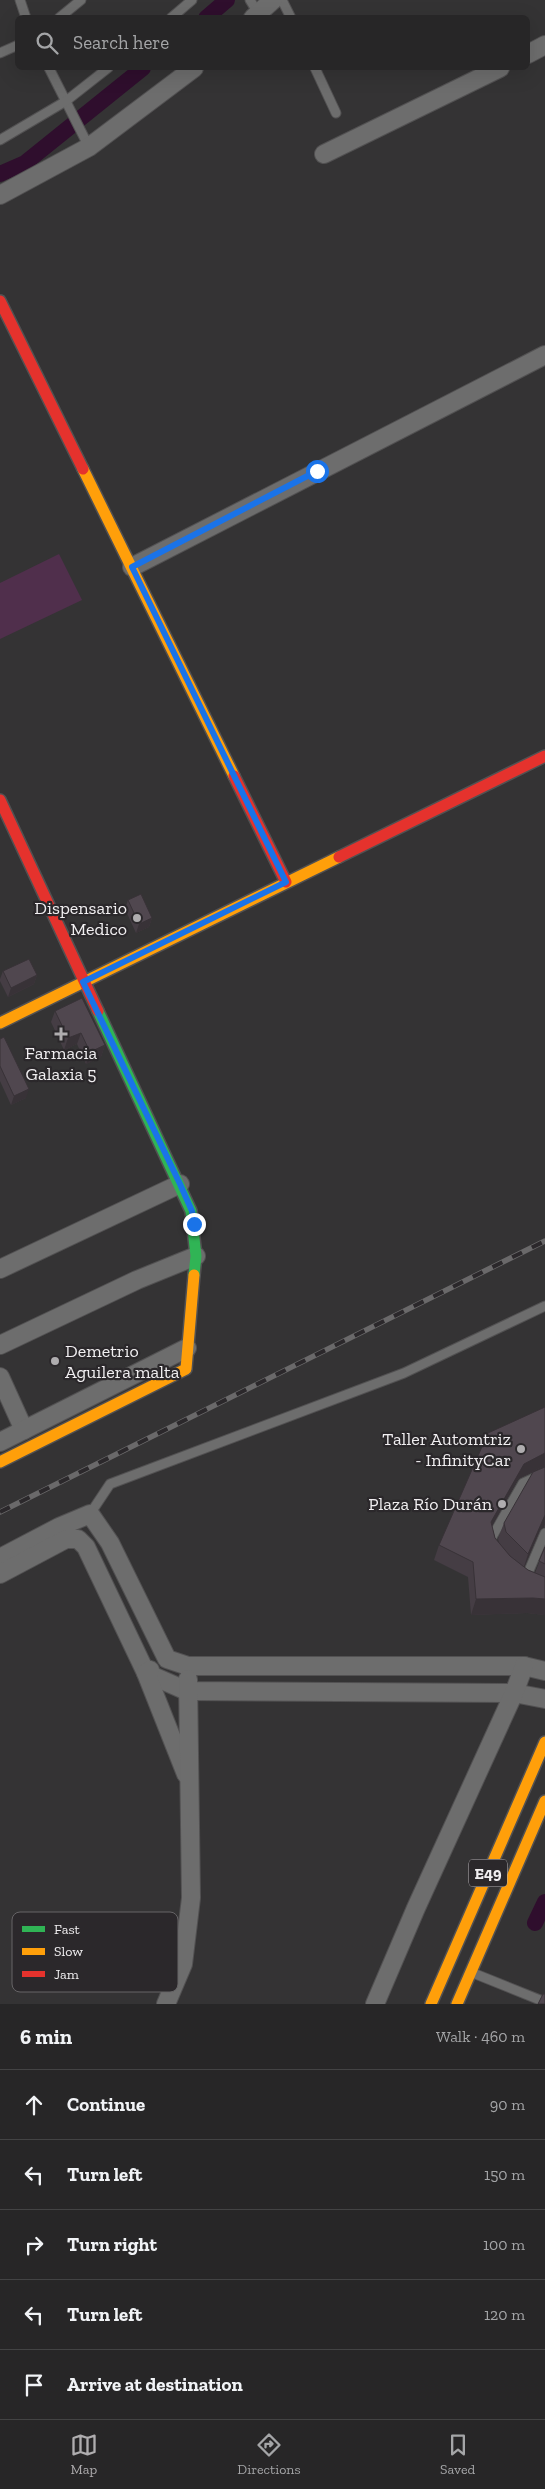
<!DOCTYPE html>
<html lang="en">
<head>
<meta charset="utf-8">
<style>
	body { margin:0; font-family:"Zilla Slab",serif; background:#333233; color:#f1f3f6 }
	.stop { position:absolute; width:15px; height:15px; margin:-11px; border:4px solid #1a73e8; border-radius:50%; background:#fff }
	.stop.end { background:#1a73e8; border-color:#fff; box-shadow:0 1px 5px #0008 }
	.list { margin:0; padding:0; list-style:none }
	h2 { display:flex; justify-content:space-between; align-items:center; height:65px; margin:0; padding:0 20px; font-size:21px }
	h2 small { font-size:16px; font-weight:400; color:#a4a5a7 }
	.list li { display:grid; grid-template-columns:32px 1fr auto; gap:15px; align-items:center; box-sizing:border-box; height:70px; padding:0 20px; border-top:1px solid #434344 }
	.list b { display:block; font-size:19px; white-space:nowrap }
	.list em { font-size:16px; font-style:normal; color:#a4a5a7 }
	.icon { flex:none; width:28px; height:28px; fill:none; stroke:currentColor; stroke-width:2; stroke-linecap:round; stroke-linejoin:round }
	.map { position:relative; flex:none; width:545px; height:2004px; overflow:hidden }
	.search { position:absolute; background:#272627; box-shadow:0 5px 20px #0002; left:15px; right:15px; top:15px; height:55px; display:flex; align-items:center; gap:12px; box-sizing:border-box; padding:0 18px; border-radius:8px; color:#a4a5a7; font-size:19px }
	.sheet { height:415px; background:#272627 }
	nav { display:flex; justify-content:space-around; align-items:center; box-sizing:border-box; height:70px; border-top:1px solid #434344; background:#272627; font-size:14px; color:#a4a5a7 }
	nav a { display:grid; justify-items:center; gap:2px }
	nav .on { color:#afadaf }
	.map>svg:first-child { display:block }
</style>
</head>
<body>
<div class="map">
<svg width="545" height="2004" viewBox="0 0 545 2004">
	<rect width="100%" height="100%" fill="#343334"/>
	<polygon fill="#502f4c" points="59,554 82,600 0,639 0,583"/>
	<g fill="none" stroke-linecap="round" stroke-linejoin="round">
		<g stroke="#2f0e2d" stroke-width="16">
			<polyline points="206,18 227,0"/>
			<polyline points="0,174 25,163 143,68"/>
			<polyline points="535,1923 545,1902"/>
		</g>
		<defs>
			<g id="lane">
				<polyline points="20,0 26,18"/>
				<polyline points="250,0 258,13"/>
				<polyline points="282,0 291,18"/>
				<polyline points="59,18 81,0"/>
				<polyline points="171,18 192,0"/>
				<polyline points="0,53 18,45"/>
				<polyline points="49,68 89,147"/>
				<polyline points="315,68 336,113"/>
				<polyline points="0,140 66,101 108,68"/>
				<polyline points="90,1514 110,1484 404,1373 545,1306"/>
				<polyline points="545,1533 525,1580 545,1588"/>
				<polyline points="491,1543 492,1537 523,1483 545,1473"/>
				<polyline points="473,1973 545,2002"/>
			</g>
			<g id="street">
				<polyline points="253,18 273,0"/>
				<polyline points="528,54 545,45"/>
				<polyline points="324,154 500,68"/>
				<polyline points="0,195 89,147 194,68"/>
				<polyline points="132,567 545,355"/>
				<polyline points="0,1269 180,1184"/>
				<polyline points="0,1345 137,1280 196,1256"/>
				<polyline points="0,1377 24,1430"/>
				<polyline points="0,1442 187,1348"/>
				<polyline points="0,1558 59,1527 90,1514 110,1543 167,1659 188,1666 524,1666 545,1671"/>
				<polyline points="0,1574 66,1539 78,1539 86,1547 146,1673 187,1691 514,1693 545,1699"/>
				<polyline points="150,1670 146,1673 186,1774"/>
				<polyline points="166,2004 183,1964 191,1898 188,1679"/>
				<polyline points="375,2004 416,1908 514,1693 524,1666"/>
			</g>
			<polyline id="fast" points="98,1011 191,1211 196,1256 194,1275"/>
			<g id="slow">
				<polyline points="83,469 234,776"/>
				<polyline points="0,1023 339,857"/>
				<polyline points="0,1462 186,1369 194,1275"/>
				<polyline points="431,2004 545,1742"/>
				<polyline points="457,2004 545,1801"/>
			</g>
			<g id="jam">
				<polyline points="0,301 83,469"/>
				<polyline points="234,776 286,882"/>
				<polyline points="0,800 98,1011"/>
				<polyline points="339,857 545,756"/>
			</g>
		</defs>
		<use href="#lane" stroke="#525152" stroke-width="11"/>
		<use href="#street" stroke="#525152" stroke-width="20"/>
		<use href="#fast" stroke="#525152" stroke-width="14"/>
		<use href="#slow" stroke="#525152" stroke-width="14"/>
		<use href="#jam" stroke="#525152" stroke-width="14"/>
		<use href="#lane" stroke="#6d6d6d" stroke-width="9"/>
		<use href="#street" stroke="#6d6d6d" stroke-width="18"/>
		<use href="#fast" stroke="#30b455" stroke-width="11"/>
		<use href="#slow" stroke="#ff9f0a" stroke-width="11"/>
		<use href="#jam" stroke="#e5322d" stroke-width="11"/>
		<defs>
			<polyline id="rail" points="0,1512 545,1241"/>
		</defs>
		<use href="#rail" stroke="#6a696a" stroke-width="5.5"/>
		<use href="#rail" stroke="#2b282b" stroke-width="4" stroke-dasharray="11" stroke-linecap="butt"/>
	</g>
	<g fill="#453d44" fill-rule="evenodd">
		<polygon points="128,900 152,918 149,927 136,933 125,909"/>
		<polygon points="3,971 37,975 34,984 8,997 0,981 0,979"/>
		<polygon points="55,1011 105,1045 101,1057 86,1064 77,1044 64,1050 51,1022"/>
		<polygon points="0,1039 26,1098 11,1105 0,1081"/>
		<path d="M545,1407v120h-1l-4,3 -16,37 4,3 7,3 10,-26v68l-18,-2 -56,2 -3,-38 -34,-17 5,-15zM542,1467h1l-39,56 -6,16 1,4 -4,-5 -3,-12 26,-47z"/>
	</g>
	<g fill="#383237">
		<polygon points="234,68 241,68 233,71"/>
		<polygon points="152,918 149,927 136,933 139,924"/>
		<polygon points="37,975 34,984 8,997 11,988"/>
		<polygon points="81,1033 77,1044 64,1050 68,1038"/>
		<polygon points="105,1045 101,1057 86,1064 90,1052"/>
		<polygon points="29,1089 26,1098 11,1105 14,1096"/>
		<polygon points="545,1453 545,1467 542,1467 518,1479 486,1537 491,1522 524,1464"/>
		<polygon points="545,1515 545,1524 544,1527 540,1530 523,1570 528,1554"/>
		<polygon points="533,1598 545,1599 545,1615 527,1613 471,1615 476,1599"/>
	</g>
	<g fill="#50474f" stroke="#383237">
		<polygon points="141,894 152,918 139,924 128,900"/>
		<polygon points="29,959 37,975 11,988 3,971"/>
		<polygon points="82,998 105,1045 90,1052 81,1033 68,1038 55,1011"/>
		<polygon points="4,1037 29,1089 14,1096 0,1066 0,1039"/>
		<polygon points="545,1407 545,1453 524,1464 491,1522 495,1538 510,1556 528,1570 545,1577 545,1599 533,1598 476,1599 473,1562 439,1545 488,1433"/>
		<polygon points="545,1467 545,1515 528,1554 506,1532 504,1523 533,1472"/>
		<polygon points="545,1547 545,1564 539,1561"/>
		<polygon points="543,1994 545,1994 545,2004 538,2004"/>
	</g>
	<g fill="none" stroke-linecap="round" stroke-linejoin="round">
		<polyline stroke="#1a73e8" stroke-width="6" points="194,1224 192,1211 180,1184 83,982 286,882 132,567 317,471"/>
	</g>
	<g fill="#afadaf" stroke="#2b282b" stroke-width="2">
		<circle cx="137" cy="918" r="5"/>
		<path d="M58.5 1026.5h5v5h5v5h-5v5h-5v-5h-5v-5h5z"/>
		<circle cx="55" cy="1361" r="5"/>
		<circle cx="521" cy="1449" r="5"/>
		<circle cx="502" cy="1504" r="5"/>
	</g>
	<g text-anchor="middle" stroke-width="4.5" stroke-linejoin="round" paint-order="stroke">
		<rect fill="#2b282b" stroke="#b6b3b6" stroke-width="1" x="469" y="1859.5" width="38" height="27" rx="4"/>
		<g font-size="16" font-weight="bold" fill="#f1eff1">
			<text x="488" y="1879">E49</text>
		</g>
		<g font-size="18" fill="#f1eff1" stroke="#2b282b" text-anchor="end">
			<text x="127" y="914">Dispensario<tspan x="127" dy="21">Medico</tspan></text>
			<text x="61" y="1059" text-anchor="middle">Farmacia<tspan x="61" dy="21">Galaxia 5</tspan></text>
			<text x="65" y="1357" text-anchor="start">Demetrio<tspan x="65" dy="21">Aguilera malta</tspan></text>
			<text x="511" y="1445">Taller Automtriz<tspan x="511" dy="21">- InfinityCar</tspan></text>
			<text x="492" y="1510">Plaza Río Durán</text>
		</g>
	</g>
	<rect x="12" y="1912" width="166" height="80" rx="8" fill="#2b282b" stroke="#666466" stroke-width="1"/>
	<rect x="22" y="1926" width="23" height="6" fill="#30b455"/>
	<rect x="22" y="1948" width="23" height="7" fill="#ff9f0a"/>
	<rect x="22" y="1971" width="23" height="6" fill="#e5322d"/>
	<g font-size="14" fill="#f1eff1">
		<text x="54" y="1934">Fast</text>
		<text x="54" y="1956">Slow</text>
		<text x="54" y="1979">Jam</text>
	</g>
</svg>
<div class="stop" style="left:317px;top:471px"></div>
<div class="stop end" style="left:194px;top:1224px"></div>
<div class="search"><svg class="icon" aria-label="search" viewBox="0 0 24 24"><circle cx="10" cy="10" r="6"/><path d="M15 15l6 6"/></svg>Search here</div>
</div>
<section class="sheet">
<h2>6 min<small>Walk · 460 m</small></h2>
<ul class="list">
<li><svg class="icon" aria-label="ahead" viewBox="0 0 24 24"><path d="M12 20V5M6 11l6-6 6 6"/></svg><div><b>Continue</b></div><em>90 m</em></li>
<li><svg class="icon" aria-label="left" viewBox="0 0 24 24"><path d="M17 20v-9H6M10 6l-5 5 5 5"/></svg><div><b>Turn left</b></div><em>150 m</em></li>
<li><svg class="icon" aria-label="right" viewBox="0 0 24 24"><path d="M7 20v-9h11M14 6l5 5-5 5"/></svg><div><b>Turn right</b></div><em>100 m</em></li>
<li><svg class="icon" aria-label="left" viewBox="0 0 24 24"><path d="M17 20v-9H6M10 6l-5 5 5 5"/></svg><div><b>Turn left</b></div><em>120 m</em></li>
<li><svg class="icon" aria-label="arrive" viewBox="0 0 24 24"><path d="M6 21V4h12l-3 4 3 4H6"/></svg><div><b>Arrive at destination</b></div></li>
</ul>
</section>
<nav>
<a class="on"><svg class="icon" aria-label="map" viewBox="0 0 24 24"><path d="M3 6l6-2 6 2 6-2v14l-6 2-6-2-6 2zM9 4v14M15 6v14"/></svg>Map</a>
<a><svg class="icon" aria-label="directions" viewBox="0 0 24 24"><path d="M12 3l9 9-9 9-9-9zM9 14v-3h6M13 9l2 2-2 2"/></svg>Directions</a>
<a><svg class="icon" aria-label="saved" viewBox="0 0 24 24"><path d="M7 4h10v16l-5-4-5 4z"/></svg>Saved</a>
</nav>
</body>
</html>
